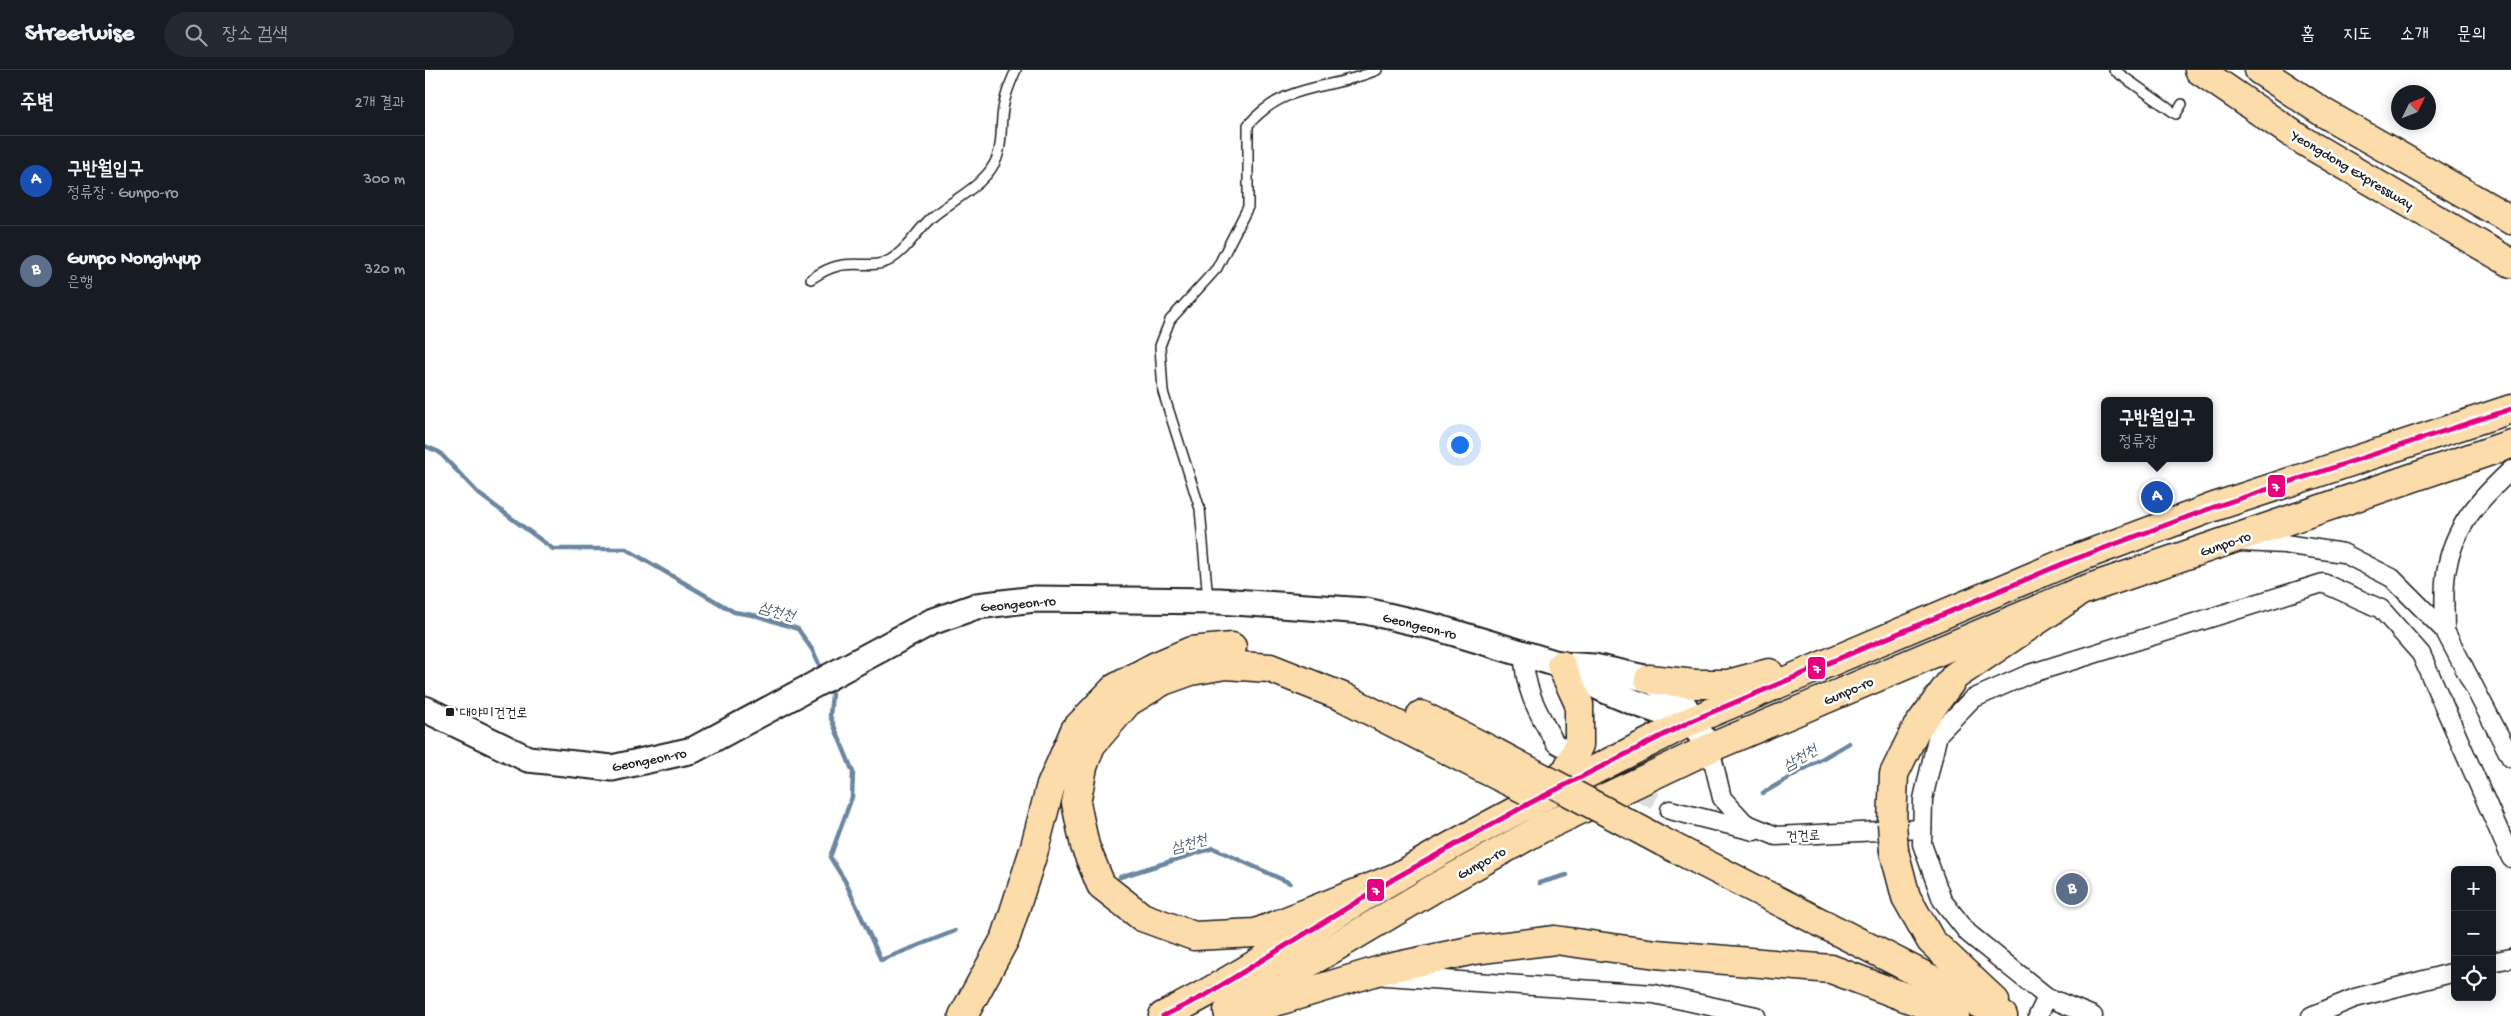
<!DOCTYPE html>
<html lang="ko">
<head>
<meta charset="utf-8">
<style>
	body { margin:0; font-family:"Gochi Hand","Poor Story",sans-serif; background:#242831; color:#f1f3f6 }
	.controls { position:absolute; right:15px; bottom:15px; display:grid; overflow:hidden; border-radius:8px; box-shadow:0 2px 12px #0003 }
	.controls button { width:45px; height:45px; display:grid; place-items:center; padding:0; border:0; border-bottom:1px solid #363941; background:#171b24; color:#f1f3f6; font:25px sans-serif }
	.compass { position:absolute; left:1966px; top:15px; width:45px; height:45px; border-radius:50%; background:#171b24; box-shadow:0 2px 12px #0003; rotate:47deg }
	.you { position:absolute; left:1034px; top:374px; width:18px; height:18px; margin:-12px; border:4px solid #fff; border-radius:50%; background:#1a73e8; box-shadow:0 0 0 8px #1a73e833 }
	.badge { display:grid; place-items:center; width:32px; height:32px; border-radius:50%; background:#919294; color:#fff; font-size:16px; font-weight:700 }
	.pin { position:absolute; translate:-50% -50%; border:2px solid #fff; box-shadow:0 1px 5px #0006 }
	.popup { position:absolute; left:1676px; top:327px; width:112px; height:65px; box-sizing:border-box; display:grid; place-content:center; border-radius:8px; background:#171b24; filter:drop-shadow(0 1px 4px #0005); font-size:16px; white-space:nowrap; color:#9ea1a6 }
	.popup b { font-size:19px; color:#f1f3f6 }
	.popup::after { content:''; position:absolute; left:50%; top:100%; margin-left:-10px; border:10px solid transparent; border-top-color:#171b24 }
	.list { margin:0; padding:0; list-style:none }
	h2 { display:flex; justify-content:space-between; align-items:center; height:65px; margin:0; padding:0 20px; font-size:21px }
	h2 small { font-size:16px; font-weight:400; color:#9ea1a6 }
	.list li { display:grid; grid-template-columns:32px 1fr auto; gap:15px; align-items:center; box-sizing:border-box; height:90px; padding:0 20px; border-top:1px solid #363941 }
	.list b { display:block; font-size:19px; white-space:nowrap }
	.list p { margin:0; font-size:16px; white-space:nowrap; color:#9ea1a6 }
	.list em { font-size:16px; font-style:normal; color:#9ea1a6 }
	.icon { flex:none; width:28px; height:28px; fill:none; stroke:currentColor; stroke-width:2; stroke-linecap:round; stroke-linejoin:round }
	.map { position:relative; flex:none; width:2086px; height:946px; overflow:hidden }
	header { display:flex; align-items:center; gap:30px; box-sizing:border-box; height:70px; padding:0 25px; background:#171b24; border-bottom:1px solid #363941 }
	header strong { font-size:24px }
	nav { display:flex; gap:28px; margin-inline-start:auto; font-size:18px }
	.search { width:350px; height:45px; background:#242831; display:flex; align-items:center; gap:12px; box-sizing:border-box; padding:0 18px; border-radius:28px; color:#9ea1a6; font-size:19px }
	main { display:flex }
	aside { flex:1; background:#171b24 }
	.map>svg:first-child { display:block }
</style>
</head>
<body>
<header>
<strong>Streetwise</strong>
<div class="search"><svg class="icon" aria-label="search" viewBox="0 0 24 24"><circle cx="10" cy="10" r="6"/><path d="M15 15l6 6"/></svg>장소 검색</div>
<nav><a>홈</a><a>지도</a><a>소개</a><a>문의</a></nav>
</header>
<main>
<aside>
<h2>주변<small>2개 결과</small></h2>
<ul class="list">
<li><span class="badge" style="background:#1a4fb4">A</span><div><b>구반월입구</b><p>정류장 · Gunpo-ro</p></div><em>300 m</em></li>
<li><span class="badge" style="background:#5c6f8a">B</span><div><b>Gunpo Nonghyup</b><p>은행</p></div><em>320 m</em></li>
</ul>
</aside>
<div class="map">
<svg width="2086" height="946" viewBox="0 0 2086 946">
	<rect width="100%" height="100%" fill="#fff"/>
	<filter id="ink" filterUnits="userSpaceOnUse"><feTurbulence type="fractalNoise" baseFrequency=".02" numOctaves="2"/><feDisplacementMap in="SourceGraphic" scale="10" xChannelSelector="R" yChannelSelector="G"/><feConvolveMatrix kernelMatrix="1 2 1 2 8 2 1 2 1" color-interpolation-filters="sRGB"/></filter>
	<g filter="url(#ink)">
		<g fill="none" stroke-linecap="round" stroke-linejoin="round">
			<g stroke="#6a86a1" stroke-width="4.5">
				<polyline points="0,376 14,382 54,424 128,479 201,479 309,542 333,546 373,559 388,581 397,601"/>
				<polyline points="403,615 407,624 405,646 428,702 427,727 405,787 420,811 456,890 530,861"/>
				<polyline points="1338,723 1424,673"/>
				<polyline points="695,807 788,778 865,813"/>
				<polyline points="1114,813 1142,805"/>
			</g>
			<polyline stroke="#ddd" stroke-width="18" stroke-dasharray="18 9" stroke-linecap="butt" points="1168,695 1245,740"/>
			<defs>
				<g id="service">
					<polyline points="1689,0 1751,44 1757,34"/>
					<path d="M386,209c9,-6 17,-11 27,-13 18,-5 36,3 52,-6 17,-10 26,-28 40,-41 21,-19 56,-33 67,-61 6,-16 3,-32 6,-49 2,-14 7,-26 13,-39"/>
					<path d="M783,530l-8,-91 -37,-117 -3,-46 10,-26 47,-52 31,-61v-82c38,-44 81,-34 129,-55"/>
				</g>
				<g id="minor">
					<polyline points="1815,472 1860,474 1918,483 1967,508 2020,561 2086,688"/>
					<path d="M2020,561c0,-19 -2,-40 1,-58 7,-46 32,-72 65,-103"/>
					<path d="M1099,583c-1,35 15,61 31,90l5,3"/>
					<polyline points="1285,678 1297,728 1320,753 1351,766 1497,759"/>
					<polyline points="1245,740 1329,761"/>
					<polyline points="2067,892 2086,888"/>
					<polyline points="960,906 1229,924 1331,946"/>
					<polyline points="1613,946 1622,927"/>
					<polyline points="1668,946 1622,927 1543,863 1517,830 1497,774 1498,729 1513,664 1547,629 1604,604 1898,513 1956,539 1996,584 2086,788"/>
					<polyline points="1886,946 1930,928 2030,902"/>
				</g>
				<g id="secondary">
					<path d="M1144,600c32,22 84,40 122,51"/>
					<polyline points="0,639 103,689 187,698 268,680 506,552 552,536 610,529 794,531 941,541 1010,557 1136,595 1169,597 1224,609 1247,623 1260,637 1266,651 1285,678"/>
				</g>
				<g id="primary">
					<polyline points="1224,609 1270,614 1303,614 1344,603"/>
					<polyline points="1266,651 1642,492 1789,437 2086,339"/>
					<polyline points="1285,678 1656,521 2086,374"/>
					<polyline points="1117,723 1142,700 1154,675 1154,634 1136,595"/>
				</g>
				<g id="trunk">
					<polyline points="803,941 1013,816 1119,757 1285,678"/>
					<path d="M738,946c81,-40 155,-93 234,-139 95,-56 195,-106 294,-156"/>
				</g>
				<g id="motorway">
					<polyline points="1774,0 1875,69 2086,193"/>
					<polyline points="1834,0 1899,43 2086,150"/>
					<polyline points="996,645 1071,683"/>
					<polyline points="1467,753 1469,704 1491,659 1530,606 1656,521"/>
					<polyline points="1238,772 1578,946"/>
					<polyline points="1469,781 1481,827 1506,871 1570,931"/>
					<polyline points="972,807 831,863 769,866 717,847 676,815 660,776 651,733 658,697 666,675 703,632 738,611 766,601 800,595 845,598 918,627 1059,699"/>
					<polyline points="538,946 581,867 609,780 625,718 650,660 690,618 731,596 766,581 807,577"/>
					<polyline points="804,946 959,899 1049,880 1130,870 1231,884 1406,899 1530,946"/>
				</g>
			</defs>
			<use href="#service" stroke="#1c1c1c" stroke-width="12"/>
			<use href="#minor" stroke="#1c1c1c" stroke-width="21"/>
			<use href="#secondary" stroke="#1c1c1c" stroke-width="29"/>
			<use href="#primary" stroke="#1c1c1c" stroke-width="31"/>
			<use href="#trunk" stroke="#1c1c1c" stroke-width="31"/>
			<use href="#motorway" stroke="#1c1c1c" stroke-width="31"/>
			<use href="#service" stroke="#fff" stroke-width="9"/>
			<use href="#minor" stroke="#fff" stroke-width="18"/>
			<use href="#secondary" stroke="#fff" stroke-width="25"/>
			<use href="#primary" stroke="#fddcac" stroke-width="28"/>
			<use href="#trunk" stroke="#fddcac" stroke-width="28"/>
			<use href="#motorway" stroke="#fddcac" stroke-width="28"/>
			<defs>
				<g id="motorway-bridge">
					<polyline points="1071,683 1238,772"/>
					<polyline points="1059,699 1107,723"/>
					<polyline points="1467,753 1469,781"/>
				</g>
			</defs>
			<use href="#motorway-bridge" stroke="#1c1c1c" stroke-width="31" stroke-linecap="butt"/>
			<use href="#motorway-bridge" stroke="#fddcac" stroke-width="28"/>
			<defs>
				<polyline id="bus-1" points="738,946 779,926 972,807 1105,733 1266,651 1642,492 1789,437 2086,339"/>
			</defs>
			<use href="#bus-1" stroke="#fff" stroke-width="9"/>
			<use href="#bus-1" stroke="#e5007d" stroke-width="5"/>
		</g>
	</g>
	<rect fill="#1c1c1c" stroke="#fff" stroke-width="2" x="20" y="637" width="10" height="10" rx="2.5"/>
	<g text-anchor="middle" stroke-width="5" stroke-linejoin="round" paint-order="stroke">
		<g font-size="14" fill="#1c1c1c" stroke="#fff">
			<text transform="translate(1928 99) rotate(31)" y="5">Yeongdong Expressway</text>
			<text transform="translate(1800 473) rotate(-19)" y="5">Gunpo-ro</text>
			<text transform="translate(593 533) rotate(-5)" y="5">Geongeon-ro</text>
			<text transform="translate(995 555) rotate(14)" y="5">Geongeon-ro</text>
			<text transform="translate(1423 620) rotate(-23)" y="5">Gunpo-ro</text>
			<text transform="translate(224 689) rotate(-11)" y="5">Geongeon-ro</text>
			<text transform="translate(1378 765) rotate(-3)" y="5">건건로</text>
			<text transform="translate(1056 792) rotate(-29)" y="5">Gunpo-ro</text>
		</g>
		<g font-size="14" fill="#1c1c1c" stroke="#fff" text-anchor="start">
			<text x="35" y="647">대야미건건로</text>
		</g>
		<g font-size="15" font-style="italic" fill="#4a5a6a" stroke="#fff">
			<text transform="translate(352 541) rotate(16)" y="5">삼천천</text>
			<text transform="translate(1375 687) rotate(-30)" y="5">삼천천</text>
			<text transform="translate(764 773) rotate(-15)" y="5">삼천천</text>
		</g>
	</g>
	<g stroke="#fff" stroke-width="2">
		<rect x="1842" y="404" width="19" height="24" rx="5" fill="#e5007d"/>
		<rect x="1382" y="586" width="19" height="24" rx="5" fill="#e5007d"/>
		<rect x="941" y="808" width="19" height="24" rx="5" fill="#e5007d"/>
	</g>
	<g font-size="14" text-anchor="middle" font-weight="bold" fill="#fff">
		<text x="1851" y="421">7</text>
		<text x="1392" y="603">7</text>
		<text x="951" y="825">7</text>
	</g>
</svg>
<div class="controls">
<button>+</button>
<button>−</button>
<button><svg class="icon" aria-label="locate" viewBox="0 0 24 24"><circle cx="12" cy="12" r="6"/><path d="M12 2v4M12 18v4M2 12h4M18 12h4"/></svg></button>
</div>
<svg class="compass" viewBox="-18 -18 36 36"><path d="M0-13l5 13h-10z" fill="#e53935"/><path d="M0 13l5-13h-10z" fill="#9ea1a6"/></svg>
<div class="you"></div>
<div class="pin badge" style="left:1732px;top:427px;background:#1a4fb4">A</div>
<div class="popup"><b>구반월입구</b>정류장</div>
<div class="pin badge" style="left:1647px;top:819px;background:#5c6f8a">B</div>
</div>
</main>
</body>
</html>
